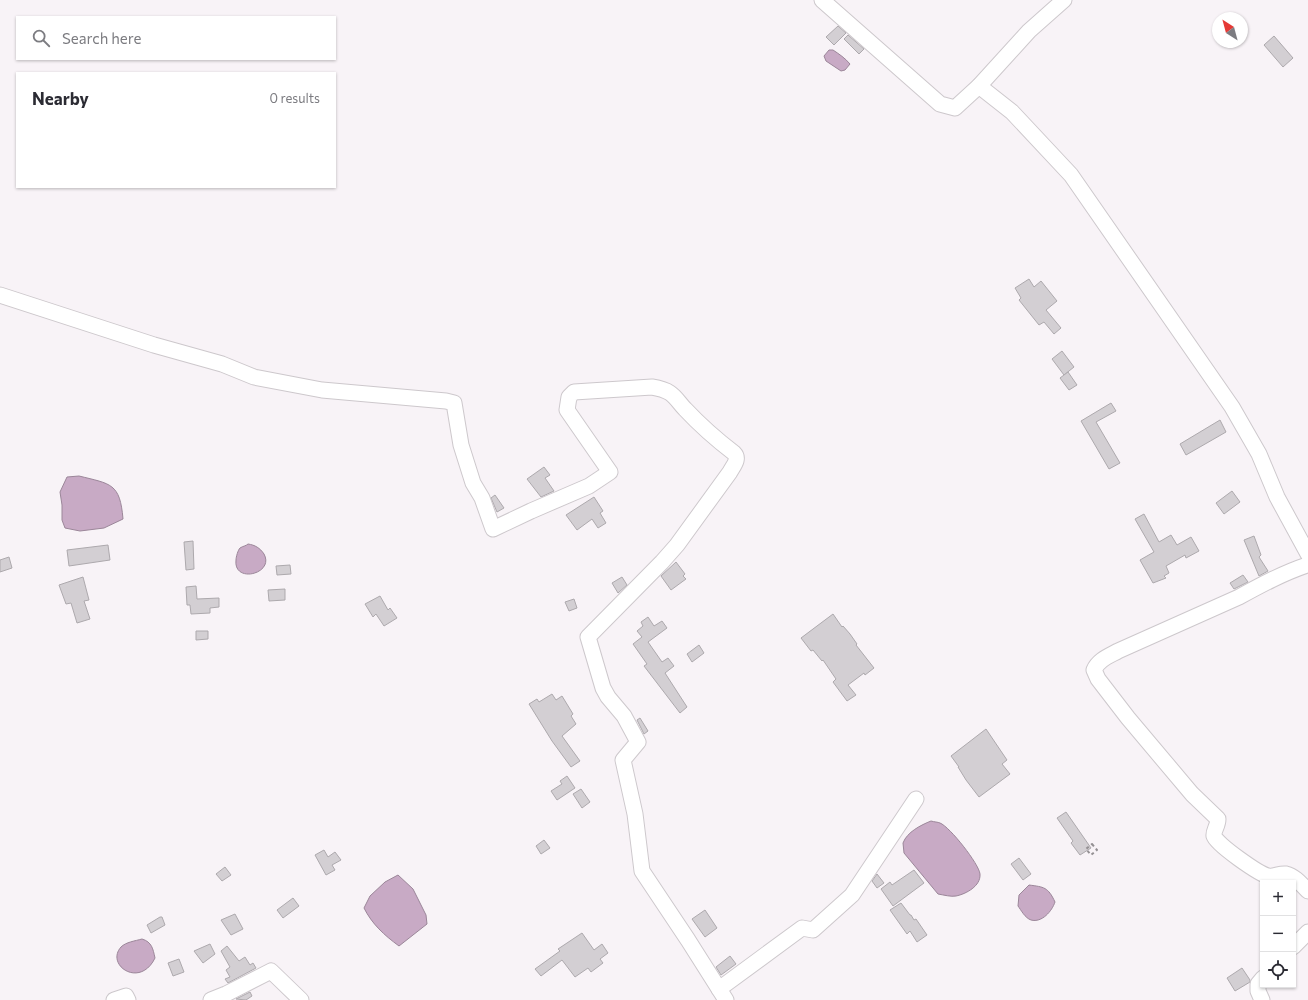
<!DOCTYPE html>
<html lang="en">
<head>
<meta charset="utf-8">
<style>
	body { margin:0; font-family:Commissioner,sans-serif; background:#f7f7f7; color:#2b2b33 }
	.controls { position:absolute; right:12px; bottom:12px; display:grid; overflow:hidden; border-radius:0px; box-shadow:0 1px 3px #0004 }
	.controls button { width:36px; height:36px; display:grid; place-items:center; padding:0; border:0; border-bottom:1px solid #e1e1e2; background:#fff; color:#2b2b33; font:20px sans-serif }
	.compass { position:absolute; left:1212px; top:12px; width:36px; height:36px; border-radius:50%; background:#fff; box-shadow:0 1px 3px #0004; rotate:324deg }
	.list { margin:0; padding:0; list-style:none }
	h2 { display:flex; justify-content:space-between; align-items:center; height:52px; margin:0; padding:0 16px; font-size:17px }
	h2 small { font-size:13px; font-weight:400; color:#7c7c81 }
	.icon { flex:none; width:22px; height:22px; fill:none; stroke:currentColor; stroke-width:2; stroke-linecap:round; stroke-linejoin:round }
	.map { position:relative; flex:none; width:1308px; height:1000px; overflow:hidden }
	.search { position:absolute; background:#fff; box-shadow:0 1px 3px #0004; left:16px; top:16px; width:320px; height:44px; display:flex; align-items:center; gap:10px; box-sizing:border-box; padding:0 14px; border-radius:0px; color:#7c7c81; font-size:15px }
	.panel { position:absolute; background:#fff; box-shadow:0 1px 3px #0004; left:16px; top:72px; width:320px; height:116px; border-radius:0px }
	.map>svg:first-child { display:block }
</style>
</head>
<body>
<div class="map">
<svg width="1308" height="1000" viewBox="0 0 1308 1000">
	<rect width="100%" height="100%" fill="#f8f3f7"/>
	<g fill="#c8aac5" stroke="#9b8699">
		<path d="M829,50h4c6,4 12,8 17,14l-5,6 -4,1 -15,-10 -2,-5z"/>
		<path d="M79,476c32,8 41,7 44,43l-19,9 -24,3 -15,-3 -3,-8v-15l-2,-13 7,-15z"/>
		<path d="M248,544c7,1 12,4 16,10 11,20 -31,30 -28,6 0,-3 2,-10 4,-12 3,-2 6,-2 8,-4z"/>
		<path d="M931,821c3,1 7,1 9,2 10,4 39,41 40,51 1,12 -14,20 -24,22 -5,1 -12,-1 -18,-2l-34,-41c0,-3 -1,-7 -1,-10 4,-11 18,-18 28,-22z"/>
		<path d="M398,875l15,14 13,26 1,9 -28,22c-15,-11 -27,-22 -35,-38l6,-12 15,-14z"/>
		<path d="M1029,885c15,2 19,2 26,17 -3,9 -13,21 -24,18 -6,-2 -10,-10 -13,-14l1,-11z"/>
		<path d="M142,939c10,3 11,10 13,19 -15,31 -50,7 -34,-11 5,-5 14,-6 21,-8z"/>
	</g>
	<g fill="#d3cfd3" stroke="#ada9ad">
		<polygon points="838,26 846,33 834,45 826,37"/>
		<polygon points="848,35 864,49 859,54 844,39"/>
		<polygon points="1274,36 1293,58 1283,67 1264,45"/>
		<polygon points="1029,279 1034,287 1041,281 1057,301 1046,310 1061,328 1054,334 1044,322 1039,325 1019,300 1021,298 1015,288"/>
		<polygon points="1062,351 1074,367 1064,375 1052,359"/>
		<polygon points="1068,372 1077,385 1069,390 1060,378"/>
		<polygon points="1111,403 1116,411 1096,422 1120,463 1109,469 1081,421"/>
		<polygon points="1220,420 1226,432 1186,455 1180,444"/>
		<polygon points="544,467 550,475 545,478 554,491 541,497 527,479"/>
		<polygon points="1232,491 1240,502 1224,514 1216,503"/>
		<polygon points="495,495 504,508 497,512 491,498"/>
		<polygon points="594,497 603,511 600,513 606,523 598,528 592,519 577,530 566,515"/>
		<polygon points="1144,514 1159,542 1171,535 1177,545 1191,537 1199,551 1186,558 1185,555 1166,566 1169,573 1164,576 1166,578 1153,583 1140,560 1154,552 1135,519"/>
		<polygon points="1254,536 1261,555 1259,557 1268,571 1259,576 1244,540"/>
		<polygon points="193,541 194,569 186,570 184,542"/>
		<polygon points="108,545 110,560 69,566 67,550"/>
		<polygon points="9,557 12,568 0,572 0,560"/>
		<polygon points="676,562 685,574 683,576 686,579 671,590 661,576"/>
		<polygon points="290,565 291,574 277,575 276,566"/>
		<polygon points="1243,575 1248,582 1234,589 1230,583"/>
		<polygon points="83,577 89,600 84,601 90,619 77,623 71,603 66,604 59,585"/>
		<polygon points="622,577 627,585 618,593 612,583"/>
		<polygon points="196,586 197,599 219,598 219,607 210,608 210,613 191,614 190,605 187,605 186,587"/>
		<polygon points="285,589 285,600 269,601 268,590"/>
		<polygon points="380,596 388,610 390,608 397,618 384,626 376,614 373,617 365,604"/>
		<polygon points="574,599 577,608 569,611 565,602"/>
		<polygon points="833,614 842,627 843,626 850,634 857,644 856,645 874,668 865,675 864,673 848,685 856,695 847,701 833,682 836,679 823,660 822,661 813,650 811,651 801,638"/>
		<polygon points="648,617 654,626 662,621 667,628 648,642 662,662 668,658 674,666 665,673 687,707 680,713 644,666 647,664 633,644 642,637 637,631 643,626 641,622"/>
		<polygon points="196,631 208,631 208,639 196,640"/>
		<polygon points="699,645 704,653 692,662 687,654"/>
		<polygon points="552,694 556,700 562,696 573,714 571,716 576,724 562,736 580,761 571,767 552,741 529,704 537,699 539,702"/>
		<polygon points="640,718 648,731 644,734 637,720"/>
		<polygon points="986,729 1007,760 1002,764 1010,774 979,797 966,780 958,767 959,767 951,756"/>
		<polygon points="567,776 575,788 557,800 551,791 562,784 560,781"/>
		<polygon points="581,789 590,802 582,808 573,794"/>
		<polygon points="1066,812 1091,848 1080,855 1071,843 1073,841 1057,818"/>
		<polygon points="544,840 550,848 541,854 536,846"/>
		<polygon points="324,850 328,857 335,852 341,860 332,865 335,870 326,875 315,855"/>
		<polygon points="1019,858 1031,874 1023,880 1011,864"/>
		<polygon points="225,867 231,875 222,881 216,874"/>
		<polygon points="914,870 924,883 893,906 881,889 890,882 892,885"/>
		<polygon points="877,874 884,883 877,888 872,881"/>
		<polygon points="293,898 299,906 283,918 277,910"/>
		<polygon points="901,903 910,915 911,915 914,920 916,919 927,935 917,942 910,931 907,934 890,910"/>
		<polygon points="705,910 717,928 705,937 692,919"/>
		<polygon points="235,914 243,929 231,935 221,920"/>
		<polygon points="160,917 162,917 165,925 151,933 147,925"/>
		<polygon points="582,933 594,950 602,944 608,953 600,959 603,963 591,972 588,968 575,977 562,960 541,976 535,969 560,951 558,949"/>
		<polygon points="210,944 215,954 203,963 194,951"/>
		<polygon points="227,946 239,961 245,957 250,965 253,963 256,968 228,983 225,979 230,977 226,970 230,967 221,951"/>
		<polygon points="730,956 736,964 721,975 716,967"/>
		<polygon points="179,959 184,972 173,976 168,963"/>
		<polygon points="1242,968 1250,980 1250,982 1235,991 1227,978"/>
		<polygon points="250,992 252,996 246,1000 236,999"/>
	</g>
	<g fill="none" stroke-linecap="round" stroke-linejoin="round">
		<defs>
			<g id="minor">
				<polyline points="822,0 940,104 955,108 979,86 1029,31 1064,0"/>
				<polyline points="979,86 1012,112 1071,175 1232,407 1259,454 1277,497 1308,554"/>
				<path d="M0,295l154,50 68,19 32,13 68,13 124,11 8,2 7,42 12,38 9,15 11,31 38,-18 58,-25 21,-14 -43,-62 2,-13 5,-5 78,-5c6,1 12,2 18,6 6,4 10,11 15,16 15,16 32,31 49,44 6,6 -1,13 -4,19l-53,73 -15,17 -74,75 15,51 5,9 16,19 14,26 -15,18 12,54 7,57 46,69 38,60"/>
				<path d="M1308,563l-1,2c-24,8 -46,20 -68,32l-121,54c-9,5 -20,9 -24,19l4,9 30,39 64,76 26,25c0,7 -5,12 -4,17 2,8 45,38 54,40 6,1 12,-3 18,-2 9,2 16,11 22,17"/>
				<polyline points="1293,947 1308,932"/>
				<polyline points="719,989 802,928 813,930 852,895 916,799"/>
				<polyline points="114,1000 126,996 128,1000"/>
				<polyline points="211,1000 226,994 271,971 301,1000"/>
				<polyline points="1262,1000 1258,991 1258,984 1263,978"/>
			</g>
		</defs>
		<use href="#minor" stroke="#cdc8cc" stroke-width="17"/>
		<polygon stroke="#949093" stroke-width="2" stroke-dasharray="3 3" stroke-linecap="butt" points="1092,844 1097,850 1091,855 1086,849"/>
		<use href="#minor" stroke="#fff" stroke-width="15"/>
	</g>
</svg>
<div class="controls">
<button>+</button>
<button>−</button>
<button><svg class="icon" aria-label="locate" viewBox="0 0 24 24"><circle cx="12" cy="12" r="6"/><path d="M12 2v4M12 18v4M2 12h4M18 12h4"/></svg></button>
</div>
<svg class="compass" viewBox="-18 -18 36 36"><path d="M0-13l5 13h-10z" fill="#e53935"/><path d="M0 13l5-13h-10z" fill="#7c7c81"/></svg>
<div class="search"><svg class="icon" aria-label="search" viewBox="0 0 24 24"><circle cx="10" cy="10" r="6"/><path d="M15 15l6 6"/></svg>Search here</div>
<section class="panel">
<h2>Nearby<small>0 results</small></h2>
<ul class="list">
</ul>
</section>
</div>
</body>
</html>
